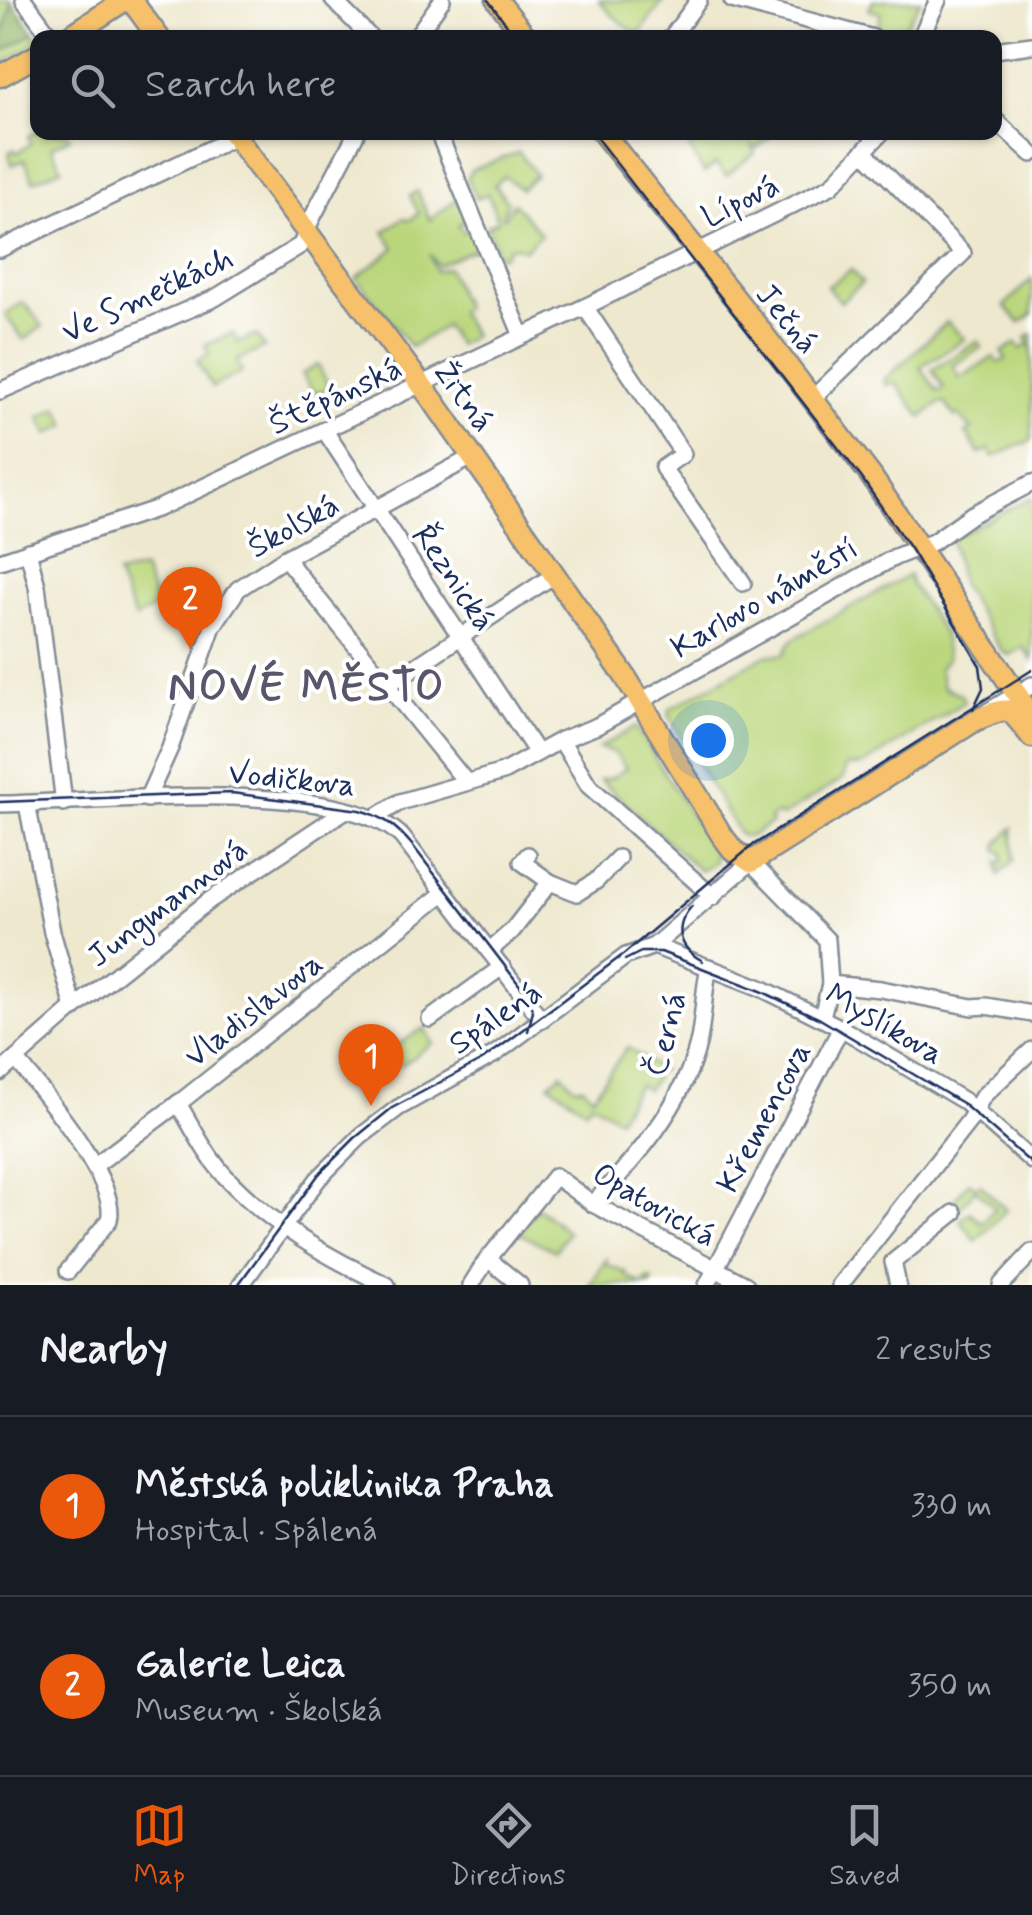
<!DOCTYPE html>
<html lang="en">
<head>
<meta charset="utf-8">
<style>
	body { margin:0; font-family:Mynerve,sans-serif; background:#242831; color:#f1f3f6 }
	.you { position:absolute; left:708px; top:740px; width:35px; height:35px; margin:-25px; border:8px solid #fff; border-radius:50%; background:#1a73e8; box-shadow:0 0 0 15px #1a73e833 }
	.badge { display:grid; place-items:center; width:65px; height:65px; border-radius:50%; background:#ea580c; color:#fff; font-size:32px; font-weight:700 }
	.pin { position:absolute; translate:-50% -82px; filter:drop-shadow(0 2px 5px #0008) }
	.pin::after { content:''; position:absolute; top:52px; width:35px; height:30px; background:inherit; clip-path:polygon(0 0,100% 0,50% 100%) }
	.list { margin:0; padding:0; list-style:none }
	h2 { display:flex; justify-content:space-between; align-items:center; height:130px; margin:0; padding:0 40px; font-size:42px }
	h2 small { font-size:32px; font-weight:400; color:#9ea1a6 }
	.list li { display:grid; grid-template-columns:65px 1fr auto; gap:30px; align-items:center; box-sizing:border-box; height:180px; padding:0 40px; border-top:2px solid #363941 }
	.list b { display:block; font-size:38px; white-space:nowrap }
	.list p { margin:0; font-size:32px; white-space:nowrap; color:#9ea1a6 }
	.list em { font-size:32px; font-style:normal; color:#9ea1a6 }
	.icon { flex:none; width:55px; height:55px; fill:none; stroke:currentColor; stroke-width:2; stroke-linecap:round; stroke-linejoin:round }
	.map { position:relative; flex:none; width:1032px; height:1285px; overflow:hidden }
	.search { position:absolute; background:#171b24; box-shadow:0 2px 8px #0004; left:30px; right:30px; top:30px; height:110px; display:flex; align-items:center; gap:25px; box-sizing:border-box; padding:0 35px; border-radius:20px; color:#9ea1a6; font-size:38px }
	.sheet { height:490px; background:#171b24 }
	nav { display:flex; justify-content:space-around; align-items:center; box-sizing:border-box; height:140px; border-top:2px solid #363941; background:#171b24; font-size:28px; color:#9ea1a6 }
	nav a { display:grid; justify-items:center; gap:5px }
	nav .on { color:#ea580c }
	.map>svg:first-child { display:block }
</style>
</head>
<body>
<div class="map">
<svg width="1032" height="1285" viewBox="0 0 1032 1285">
	<rect width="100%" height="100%" fill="#fff"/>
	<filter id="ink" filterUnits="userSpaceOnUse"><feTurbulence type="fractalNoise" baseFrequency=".01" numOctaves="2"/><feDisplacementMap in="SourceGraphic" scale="20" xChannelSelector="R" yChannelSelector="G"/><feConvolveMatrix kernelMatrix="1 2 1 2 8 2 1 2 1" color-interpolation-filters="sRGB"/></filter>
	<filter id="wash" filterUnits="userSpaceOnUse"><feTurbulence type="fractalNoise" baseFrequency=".0048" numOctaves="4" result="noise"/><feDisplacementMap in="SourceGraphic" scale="40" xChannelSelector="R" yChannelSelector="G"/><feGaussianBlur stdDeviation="2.25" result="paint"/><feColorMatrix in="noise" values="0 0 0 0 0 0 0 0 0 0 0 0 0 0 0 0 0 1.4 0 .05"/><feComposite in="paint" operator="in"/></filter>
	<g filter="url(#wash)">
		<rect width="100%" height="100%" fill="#eee8ce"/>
		<g fill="#bbd77d" stroke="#6b836e" stroke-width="2.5">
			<polygon points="0,0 10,0 37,38 37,43 0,65"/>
			<polygon points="599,0 664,0 638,35 612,15"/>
			<polygon points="873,0 921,0 901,33 878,29 881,13 869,10"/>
			<polygon points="37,131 67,133 70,138 51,147 62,168 33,181 25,160 12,165 9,153 14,149 17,153 31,143 28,137"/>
			<polygon points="769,133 769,138 757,148 752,146 755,153 726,176 716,164 704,173 684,138 689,135 688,133"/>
			<polygon points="519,152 536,175 521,189 504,176 494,185 508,202 502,216 505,217 514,203 541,234 524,250 517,246 509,247 503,256 499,256 487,226 498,221 488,194 476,199 467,179 471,170"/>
			<polygon points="417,191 430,220 458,198 469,225 461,222 458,227 465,232 470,228 477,244 475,249 438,265 429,254 436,271 448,268 464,308 458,311 473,336 457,345 445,326 411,347 356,278 395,248 384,232 403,218 411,220 419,213 410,196"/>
			<polygon points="851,270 862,283 841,302 827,287"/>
			<polygon points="1032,279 1032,315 1020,323 1004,306"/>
			<polygon points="23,302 43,326 24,340 5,315"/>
			<polygon points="947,322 965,339 920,367 938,392 944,388 932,370 978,341 982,347 953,366 960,378 994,357 998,363 1006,359 1002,352 1017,343 1021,349 1029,345 1026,338 1032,334 1032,440 993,457 989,449 980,454 966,433 972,429 958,415 955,417 945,403 940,403 922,417 896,384 892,382 887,386 884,380"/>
			<polygon points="233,333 238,343 256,335 265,347 237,361 242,372 212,387 197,361 209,354 205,345"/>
			<polygon points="318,365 330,389 313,393 302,374"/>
			<polygon points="58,407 67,425 48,434 40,417"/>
			<polygon points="1032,497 1032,660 1023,647 1009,655 1002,652 961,585 951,539"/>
			<polygon points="143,569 157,606 135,619 117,575"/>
			<path d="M909,575l2,9 32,49 4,26 -8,9 4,19 19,8 2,7 -102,64h-16l-3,13 -62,38 -3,-3 -8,5 2,4 -23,14 -9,-2 -71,-119 1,-7 96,-54c29,0 12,1 27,-16z"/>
			<polygon points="636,727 714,852 714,862 700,871 600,780 612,778 626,768 615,753 599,748"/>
			<polygon points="1013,828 1014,861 999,875 998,862 1003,862 1003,852 998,852 997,845"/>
			<polygon points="424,1028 433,1043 401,1066 386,1052"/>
			<polygon points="627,1047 661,1070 653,1074 655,1078 647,1090 638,1085 618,1118 591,1102 586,1109 549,1084 562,1073 575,1087 583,1087 593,1096"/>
			<polygon points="969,1182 976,1187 980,1184 1006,1210 976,1241 960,1220 970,1212 982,1223 995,1208 975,1189 957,1212 948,1207"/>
			<polygon points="537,1207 568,1232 555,1251 519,1233"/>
			<polygon points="608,1257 605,1264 626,1272 625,1275 643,1285 647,1279 653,1280 651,1285 590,1285"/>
		</g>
		<path fill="#94b86c" stroke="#587465" stroke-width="2.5" d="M11,2l23,31 -34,20c0,-19 10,-32 11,-51z"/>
	</g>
	<g filter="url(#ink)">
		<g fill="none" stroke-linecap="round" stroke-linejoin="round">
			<defs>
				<g id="minor">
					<polyline points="24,0 52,38"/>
					<polyline points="333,0 371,38"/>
					<polyline points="732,0 873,38"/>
					<polyline points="415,38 442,0"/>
					<polyline points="671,38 699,0"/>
					<polyline points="924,38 924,30 938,0"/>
					<polyline points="994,50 1032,45"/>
					<polyline points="994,119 1032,154"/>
					<polyline points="438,132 522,336"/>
					<polyline points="0,249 235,137"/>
					<polyline points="585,307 683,454 663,468 743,583"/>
					<polyline points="0,391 215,298 301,245 311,220 357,132"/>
					<polyline points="813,398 963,253 864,152"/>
					<polyline points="325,431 537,753"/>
					<polyline points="28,551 37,586 64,803"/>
					<polyline points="285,558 466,782"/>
					<polyline points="0,561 159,508 595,302 831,186 882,132"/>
					<polyline points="388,685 554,575"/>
					<polyline points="987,712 1032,685"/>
					<polyline points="561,740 589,786 713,897"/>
					<polyline points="147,799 170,748 213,626 238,589 285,558 472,457"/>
					<path d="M0,804c87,-1 344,-29 402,33l140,183"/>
					<polyline points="27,804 52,932 74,1008"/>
					<polyline points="376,817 400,802 503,772 561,740 597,726 895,557 933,542 971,515 1032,483"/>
					<polyline points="550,882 577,893 596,881 618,858"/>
					<polyline points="654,946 761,988 841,1028 964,1101 1032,1161"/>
					<polyline points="489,951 512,931 550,882 522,862 528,855"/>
					<polyline points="830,984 881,989 972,1007 986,1006 1032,1014"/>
					<polyline points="430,1019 502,967"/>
					<path d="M16,1059c24,30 104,123 93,161l-41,51"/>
					<polyline points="0,1073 74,1008 210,900 346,810"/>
					<path d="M178,1103c14,24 28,52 47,73 43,47 105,83 162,109"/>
					<polyline points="94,1166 184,1099 445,892"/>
					<path d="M593,1204c43,-46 89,-97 105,-160 6,-25 5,-52 11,-77"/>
					<polyline points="488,1259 520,1285"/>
					<polyline points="241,1285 318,1179 360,1137 398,1108 495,1054 626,956 654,946 751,862 827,940 830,984 822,1017"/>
					<polyline points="471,1285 484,1264 555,1176 593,1204 746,1285"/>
					<polyline points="707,1285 841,1028"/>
					<polyline points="840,1285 969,1121 983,1096 1032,1050"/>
					<polyline points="898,1285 893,1262 954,1213"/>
					<polyline points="1001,1285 1032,1252"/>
				</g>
				<g id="major">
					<polyline points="131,0 159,38"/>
					<polyline points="497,0 527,38"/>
					<polyline points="67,38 125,0"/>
					<polyline points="0,76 38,55"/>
					<path d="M232,132l200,267 193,277 96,158 12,16 18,12 225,-142c37,-16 31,-13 56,17"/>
					<polyline points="602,132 757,326 871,476 1032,717"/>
				</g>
			</defs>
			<use href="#minor" stroke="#848c96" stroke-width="20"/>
			<use href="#major" stroke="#848c96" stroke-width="25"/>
			<use href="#minor" stroke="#fff" stroke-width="15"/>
			<use href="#major" stroke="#f7c06b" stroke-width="20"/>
			<g stroke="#1b2f5e" stroke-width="2.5">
				<polyline points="488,0 517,38"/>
				<polyline points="592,132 861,477 911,550 980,666 983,688 973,709"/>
				<path d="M0,802l232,-9 128,17c23,6 37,17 53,36l111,145 9,20 -5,20"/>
				<path d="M692,906c-19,21 -14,42 11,55"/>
				<polyline points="625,960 641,952 661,952 761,991 820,1019 962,1103 1032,1164"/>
				<polyline points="238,1285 319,1174 355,1138 392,1108 482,1060 511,1039 624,954 753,845 1032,670"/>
			</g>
		</g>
	</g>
	<g text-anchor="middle" stroke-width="8" stroke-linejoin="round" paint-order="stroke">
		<g font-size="32" fill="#1b2f5e" stroke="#fff">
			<text transform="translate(740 200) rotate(-26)" y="11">Lípová</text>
			<text transform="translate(147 294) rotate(-25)" y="11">Ve Smečkách</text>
			<text transform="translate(788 318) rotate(51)" y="11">Ječná</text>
			<text transform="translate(335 395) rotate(-25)" y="11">Štěpánská</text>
			<text transform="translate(465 396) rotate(54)" y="11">Žitná</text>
			<text transform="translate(293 525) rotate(-29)" y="11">Školská</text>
			<text transform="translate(455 577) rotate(56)" y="11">Řeznická</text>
			<text transform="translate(764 597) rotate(-30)" y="11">Karlovo náměstí</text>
			<text transform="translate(292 778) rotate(6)" y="11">Vodičkova</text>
			<text transform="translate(167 902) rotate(-37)" y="11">Jungmannová</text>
			<text transform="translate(253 1009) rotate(-38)" y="11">Vladislavova</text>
			<text transform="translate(495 1017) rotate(-34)" y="11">Spálená</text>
			<text transform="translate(885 1023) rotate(30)" y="11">Myslíkova</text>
			<text transform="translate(665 1034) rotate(-76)" y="11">Černá</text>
			<text transform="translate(763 1117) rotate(-62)" y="11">Křemencova</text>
			<text transform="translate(655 1204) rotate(30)" y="11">Opatovická</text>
		</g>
		<g font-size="42" font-weight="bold" letter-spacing="2.5" fill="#59566b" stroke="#fff">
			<text x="307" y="700">NOVÉ MĚSTO</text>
		</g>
	</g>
</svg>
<div class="you"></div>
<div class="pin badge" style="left:371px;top:1106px">1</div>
<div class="pin badge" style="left:190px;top:649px">2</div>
<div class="search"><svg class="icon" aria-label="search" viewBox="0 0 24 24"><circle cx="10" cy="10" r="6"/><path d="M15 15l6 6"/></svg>Search here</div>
</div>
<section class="sheet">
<h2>Nearby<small>2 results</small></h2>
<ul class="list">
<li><span class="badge">1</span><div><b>Městská poliklinika Praha</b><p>Hospital · Spálená</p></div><em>330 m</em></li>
<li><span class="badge">2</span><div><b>Galerie Leica</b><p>Museum · Školská</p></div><em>350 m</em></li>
</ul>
</section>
<nav>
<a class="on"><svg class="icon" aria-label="map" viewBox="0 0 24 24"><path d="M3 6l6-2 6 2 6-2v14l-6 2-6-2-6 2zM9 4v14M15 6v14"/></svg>Map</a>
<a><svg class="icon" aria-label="directions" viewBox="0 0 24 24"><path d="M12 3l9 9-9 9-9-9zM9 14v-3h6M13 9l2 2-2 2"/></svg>Directions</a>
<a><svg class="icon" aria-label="saved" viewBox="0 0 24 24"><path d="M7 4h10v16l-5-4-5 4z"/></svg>Saved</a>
</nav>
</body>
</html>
